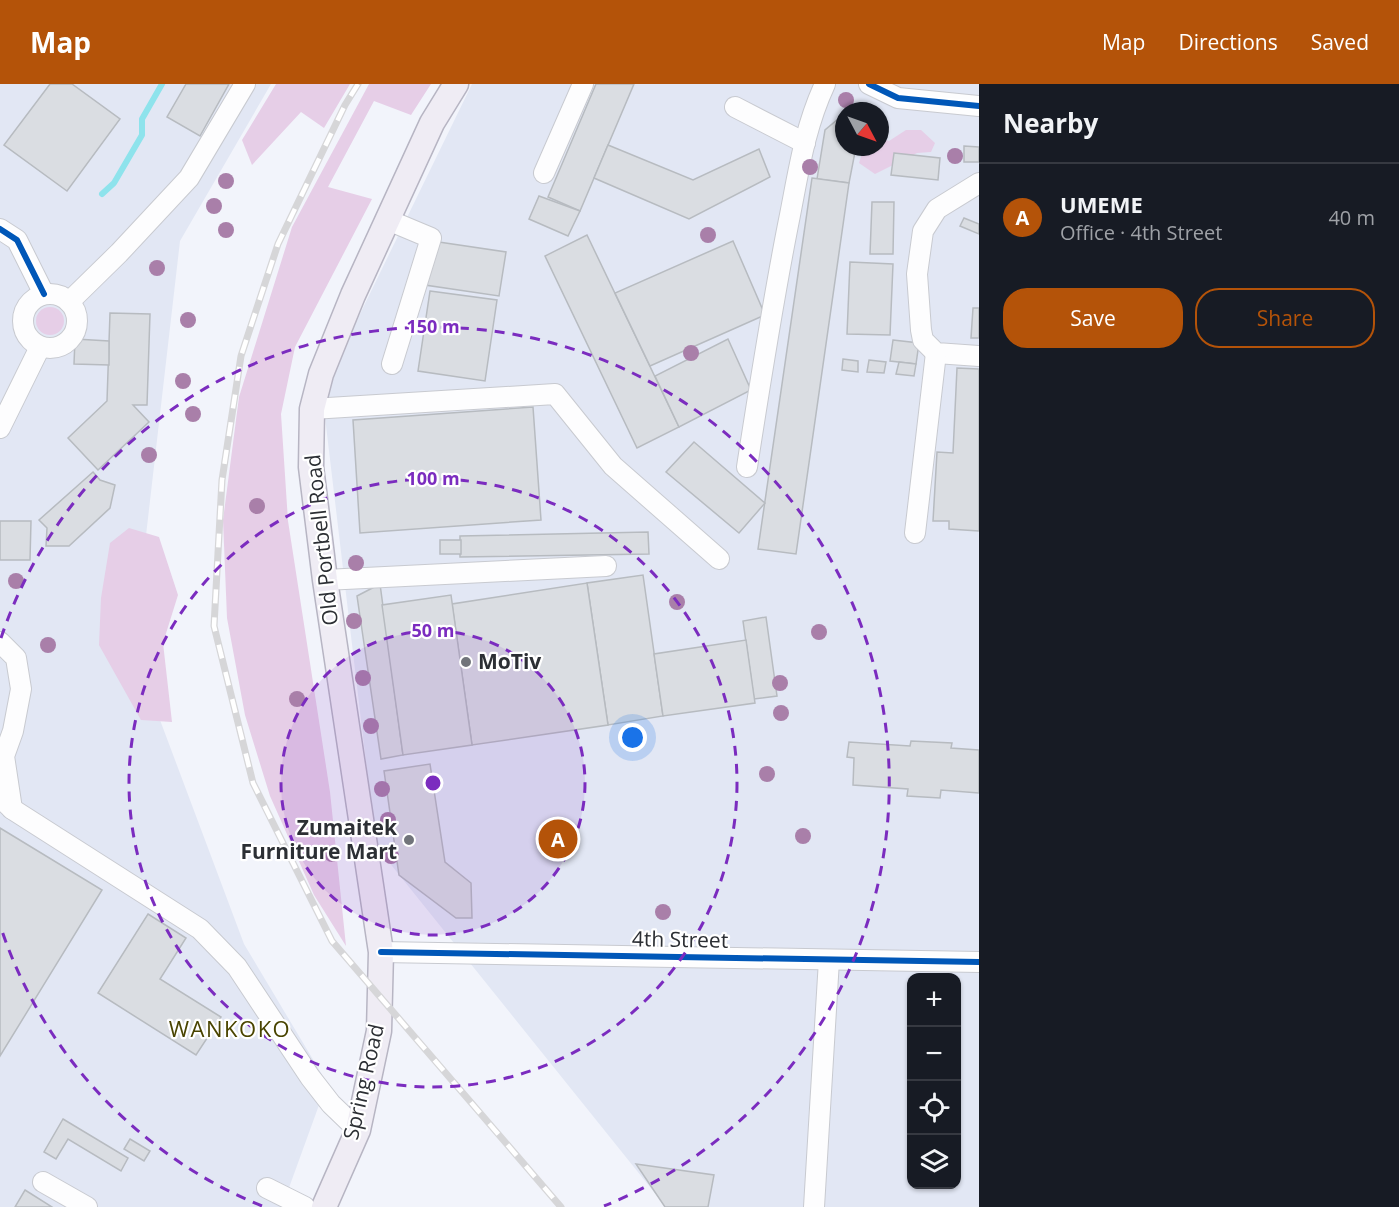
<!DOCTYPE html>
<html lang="en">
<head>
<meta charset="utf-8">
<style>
	body { margin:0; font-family:"Open Sans",sans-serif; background:#20242c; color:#f1f3f6 }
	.controls { position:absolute; right:18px; bottom:18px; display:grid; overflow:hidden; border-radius:12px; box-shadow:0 2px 4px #0004 }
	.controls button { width:54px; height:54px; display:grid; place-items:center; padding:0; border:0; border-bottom:2px solid #363941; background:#171b24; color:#f1f3f6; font:30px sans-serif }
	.compass { position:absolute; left:835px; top:18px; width:54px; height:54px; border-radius:50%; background:#171b24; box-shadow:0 2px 4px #0004; rotate:131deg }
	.you { position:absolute; left:633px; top:654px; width:21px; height:21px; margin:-15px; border:4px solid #fff; border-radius:50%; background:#1a73e8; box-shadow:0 0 0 9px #1a73e833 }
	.badge { display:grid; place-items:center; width:39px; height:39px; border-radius:50%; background:#b45309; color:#fff; font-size:20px; font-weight:700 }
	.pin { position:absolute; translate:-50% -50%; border:3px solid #fff; box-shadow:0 2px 6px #0006 }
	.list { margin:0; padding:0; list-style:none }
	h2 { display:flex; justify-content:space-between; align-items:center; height:78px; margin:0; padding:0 24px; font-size:26px }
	h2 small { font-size:20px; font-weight:400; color:#9ea1a6 }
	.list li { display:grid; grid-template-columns:39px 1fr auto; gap:18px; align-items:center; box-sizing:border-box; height:108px; padding:0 24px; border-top:2px solid #363941 }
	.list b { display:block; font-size:22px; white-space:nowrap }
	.list p { margin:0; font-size:20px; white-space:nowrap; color:#9ea1a6 }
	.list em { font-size:20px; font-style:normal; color:#9ea1a6 }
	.actions { display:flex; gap:12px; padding:18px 24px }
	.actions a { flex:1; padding:14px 0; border:2px solid #b45309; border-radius:24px; text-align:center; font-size:21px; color:#b45309 }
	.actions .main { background:#b45309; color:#fff }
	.icon { flex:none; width:33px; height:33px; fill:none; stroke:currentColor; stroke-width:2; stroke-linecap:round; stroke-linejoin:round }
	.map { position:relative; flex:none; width:979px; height:1123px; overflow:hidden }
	header { display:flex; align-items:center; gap:36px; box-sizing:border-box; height:84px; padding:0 30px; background:#b45309; color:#fff }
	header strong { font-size:28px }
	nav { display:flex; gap:33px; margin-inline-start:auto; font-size:21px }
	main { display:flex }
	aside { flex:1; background:#171b24 }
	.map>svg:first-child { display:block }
</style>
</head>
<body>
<header>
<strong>Map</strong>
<nav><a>Map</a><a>Directions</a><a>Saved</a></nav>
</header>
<main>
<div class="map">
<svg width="979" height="1123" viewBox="0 0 979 1123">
	<rect width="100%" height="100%" fill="#f2f4fb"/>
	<g fill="#e2e7f4" fill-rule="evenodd">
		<polygon points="0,0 271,0 180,157 133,564 244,860 327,999 282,1123 0,1123"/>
		<path d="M472,0h507v1123h-313l-290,-361 -54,-454zM844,27h36v36h-36zM912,894h44v206h-44z"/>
	</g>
	<g fill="#e6cee7">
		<polygon points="276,0 350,0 324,44 301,28 252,81 242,56"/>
		<polygon points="369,0 431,0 411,31 374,17 328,103 372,115 295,263 281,330 288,437 330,708 346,862 314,811 270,712 245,631 227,534 223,436 239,313 292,143"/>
		<polygon points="906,46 921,46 935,59 931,68 917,69 875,90 859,79 864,63 880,63 880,54 889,57"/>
		<circle cx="50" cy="237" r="14"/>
		<polygon points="129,444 159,453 178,511 163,559 172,638 141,636 99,561 101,514 110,459"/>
	</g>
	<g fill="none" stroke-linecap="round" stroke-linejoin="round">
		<polyline stroke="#8ee3ec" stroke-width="6" points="102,110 114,99 142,51 142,35 162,0"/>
	</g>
	<g fill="#dadde2" stroke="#b7bbc0" stroke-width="1.5">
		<polygon points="50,0 72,0 120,35 67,107 4,61"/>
		<polygon points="186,0 229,0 200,52 167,33"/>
		<polygon points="596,0 634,0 580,127 548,113"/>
		<polygon points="844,30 844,63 856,63 849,99 817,95 825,46"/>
		<polygon points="608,61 693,96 759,65 770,93 689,135 594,94"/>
		<polygon points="964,62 979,63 979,78 964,78"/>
		<polygon points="894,69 940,74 938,96 891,91"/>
		<polygon points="812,94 849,99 796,470 758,465"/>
		<polygon points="539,112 580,127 568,152 529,135"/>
		<polygon points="872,118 894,118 893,170 870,170"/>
		<polygon points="964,134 979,140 979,150 960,142"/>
		<polygon points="587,151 679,343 637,364 545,172"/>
		<polygon points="432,157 506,168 499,212 425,201"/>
		<polygon points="733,157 765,231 650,282 615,209"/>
		<polygon points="850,178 893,180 890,251 847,250"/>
		<polygon points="430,207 497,216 485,297 418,287"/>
		<polygon points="973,224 979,224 979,254 971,254"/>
		<polygon points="110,229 150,230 147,321 133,321 149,338 98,386 68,354 107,317"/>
		<polygon points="75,255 109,257 109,281 74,280"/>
		<polygon points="728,255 751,306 679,343 655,292"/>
		<polygon points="893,256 919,259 916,280 890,277"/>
		<polygon points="843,275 858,277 858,288 842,286"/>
		<polygon points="869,276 886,278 884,289 867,288"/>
		<polygon points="899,278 916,280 914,292 896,290"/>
		<polygon points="957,284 979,285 979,447 949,445 949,437 933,437 937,368 953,369"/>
		<polygon points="533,323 541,436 360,449 353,336"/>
		<polygon points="694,358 765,419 739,449 666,388"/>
		<polygon points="93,388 100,396 115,401 110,424 69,462 46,462 47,444 39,436"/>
		<polygon points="0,437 31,437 30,476 0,476"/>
		<polygon points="648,448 649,470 460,473 460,452"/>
		<rect x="440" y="456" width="21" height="14"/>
		<polygon points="643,491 663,632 608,641 587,499"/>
		<polygon points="587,499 608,641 472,661 452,520"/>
		<polygon points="380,500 403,671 381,675 357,512"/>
		<polygon points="451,511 472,661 403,671 382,521"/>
		<polygon points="766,533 777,612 754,615 743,537"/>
		<polygon points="746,556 755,619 663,632 654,570"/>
		<polygon points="911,657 952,659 951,664 979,666 979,709 941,706 940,714 907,712 908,705 853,701 854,674 847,673 849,658 910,662"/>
		<polygon points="430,680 445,778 471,799 472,834 456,834 399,791 384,687"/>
		<polygon points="0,744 102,806 0,972"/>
		<polygon points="148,830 186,854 160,895 221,933 196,971 98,909"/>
		<polygon points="63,1035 128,1074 121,1087 68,1055 56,1075 44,1068"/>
		<polygon points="130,1055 150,1067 144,1077 124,1065"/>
		<polygon points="636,1080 714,1091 708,1123 665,1123"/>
		<polygon points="25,1106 52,1123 15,1123"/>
	</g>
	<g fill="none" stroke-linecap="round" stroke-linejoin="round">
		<defs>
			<g id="minor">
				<polyline points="869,0 898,14 979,22"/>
				<polyline points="735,23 805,59"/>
				<polyline points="544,89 583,0"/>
				<polyline points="979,99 937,125 923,147 917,190 921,246 923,256 936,269 979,272"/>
				<polyline points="388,136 431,154 392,280"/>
				<polyline points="0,145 17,156 44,210"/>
				<circle cx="50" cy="237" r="27"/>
				<polyline points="69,218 119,169 189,94 245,0"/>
				<polyline points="312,325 555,310 613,382 719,475"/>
				<polyline points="0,344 40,263"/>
				<path d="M747,383c13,-84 26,-168 43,-252 9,-46 15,-88 35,-131"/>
				<polyline points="915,449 936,269"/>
				<polyline points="325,496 606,482"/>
				<polyline points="0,558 16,574 21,605 13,647 4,672 12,725"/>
				<polyline points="0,713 12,725 200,845 237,883 310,993 331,1020 358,1046"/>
				<polyline points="381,868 979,878"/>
				<polyline points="43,1098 87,1123"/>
				<polyline points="267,1104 305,1123"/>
				<polyline points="814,1123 829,876"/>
			</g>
			<polyline id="major" points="324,1123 358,1046 379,947 381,868 325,496 311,383 312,325 321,290 353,211 432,39 456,0"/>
		</defs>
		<use href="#minor" stroke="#c8cad0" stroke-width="22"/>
		<use href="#major" stroke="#b7b5c3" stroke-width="27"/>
		<use href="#minor" stroke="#fdfdfe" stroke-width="20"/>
		<use href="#major" stroke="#efecf4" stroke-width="24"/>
		<defs>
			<polyline id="rail" points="358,0 345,21 278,160 241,272 222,396 214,542 253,699 332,857 561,1123"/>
		</defs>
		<use href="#rail" stroke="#d6d6d8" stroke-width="7"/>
		<use href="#rail" stroke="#fff" stroke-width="4.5" stroke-dasharray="14" stroke-linecap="butt"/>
		<defs>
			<g id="cycleway">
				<polyline points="869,0 898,14 979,22"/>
				<polyline points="0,145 17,156 44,210"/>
				<polyline points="381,868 979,878"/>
			</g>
		</defs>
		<use href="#cycleway" stroke="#fff" stroke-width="10"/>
		<use href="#cycleway" stroke="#0057b8" stroke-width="6"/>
	</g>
	<g fill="#a97fa9">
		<circle cx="846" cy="16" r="8"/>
		<circle cx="955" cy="72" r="8"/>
		<circle cx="810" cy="83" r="8"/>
		<circle cx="226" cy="97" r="8"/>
		<circle cx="214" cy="122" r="8"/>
		<circle cx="226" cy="146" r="8"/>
		<circle cx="708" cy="151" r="8"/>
		<circle cx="157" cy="184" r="8"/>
		<circle cx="188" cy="236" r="8"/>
		<circle cx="691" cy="269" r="8"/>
		<circle cx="183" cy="297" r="8"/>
		<circle cx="193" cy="330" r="8"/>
		<circle cx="149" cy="371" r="8"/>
		<circle cx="257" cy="422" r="8"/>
		<circle cx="356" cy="479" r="8"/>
		<circle cx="16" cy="497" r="8"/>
		<circle cx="677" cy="518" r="8"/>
		<circle cx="354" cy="537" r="8"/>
		<circle cx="819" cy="548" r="8"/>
		<circle cx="48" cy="561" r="8"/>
		<circle cx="363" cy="594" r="8"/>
		<circle cx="780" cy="599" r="8"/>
		<circle cx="297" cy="615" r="8"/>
		<circle cx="781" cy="629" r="8"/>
		<circle cx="371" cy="642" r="8"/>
		<circle cx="767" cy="690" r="8"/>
		<circle cx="382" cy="705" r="8"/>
		<circle cx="388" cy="736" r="8"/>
		<circle cx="803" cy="752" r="8"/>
		<circle cx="332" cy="770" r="8"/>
		<circle cx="391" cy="772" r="8"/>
		<circle cx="663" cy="828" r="8"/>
	</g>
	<circle cx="433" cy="699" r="152" fill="#7b2cbf" fill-opacity=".12"/>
	<g fill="none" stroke="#7b2cbf" stroke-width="3" stroke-dasharray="10 8">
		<circle cx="433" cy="699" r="152"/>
		<circle cx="433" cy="699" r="304"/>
		<path d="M262 1122A456 456 0 0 1 1 844M1 554A456 456 0 1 1 604 1122"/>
	</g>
	<g fill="#71747a" stroke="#fff" stroke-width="2">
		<circle cx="466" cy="578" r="6"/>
		<circle cx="409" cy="756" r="6"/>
	</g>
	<g text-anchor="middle" stroke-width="4.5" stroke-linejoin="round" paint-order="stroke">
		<g font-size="21" fill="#2c2f34" stroke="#fff">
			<text transform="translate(322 456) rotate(-96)" y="7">Old Portbell Road</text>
			<text transform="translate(680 856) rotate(1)" y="7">4th Street</text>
			<text transform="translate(364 998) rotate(-77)" y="7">Spring Road</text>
		</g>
		<g font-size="21" font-weight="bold" fill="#2c2f34" stroke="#fff" text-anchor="start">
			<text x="478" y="585">MoTiv</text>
			<text x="397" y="751" text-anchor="end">Zumaitek<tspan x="397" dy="24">Furniture Mart</tspan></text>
		</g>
		<g font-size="22" letter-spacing="1.5" fill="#494400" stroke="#fff">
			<text x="230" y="953">WANKOKO</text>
		</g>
	</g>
	<circle cx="433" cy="699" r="9" fill="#7b2cbf" stroke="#fff" stroke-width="3"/>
	<g font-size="18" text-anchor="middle" font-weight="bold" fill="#7b2cbf" stroke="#fff" stroke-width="4.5" stroke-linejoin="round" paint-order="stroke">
		<text x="433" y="249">150 m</text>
		<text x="433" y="401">100 m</text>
		<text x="433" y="553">50 m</text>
	</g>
</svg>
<div class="controls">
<button>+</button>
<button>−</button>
<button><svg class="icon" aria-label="locate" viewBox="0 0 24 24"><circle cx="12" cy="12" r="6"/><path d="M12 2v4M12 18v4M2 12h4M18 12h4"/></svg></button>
<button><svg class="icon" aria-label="layers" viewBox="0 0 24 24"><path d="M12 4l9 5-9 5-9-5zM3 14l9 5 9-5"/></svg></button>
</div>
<svg class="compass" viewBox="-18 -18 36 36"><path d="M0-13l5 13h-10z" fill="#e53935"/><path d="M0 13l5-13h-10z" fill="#9ea1a6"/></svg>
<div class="you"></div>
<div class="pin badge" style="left:558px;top:755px">A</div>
</div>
<aside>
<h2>Nearby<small></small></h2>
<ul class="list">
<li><span class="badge">A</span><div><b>UMEME</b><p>Office · 4th Street</p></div><em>40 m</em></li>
</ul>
<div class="actions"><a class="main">Save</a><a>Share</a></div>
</aside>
</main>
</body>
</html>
